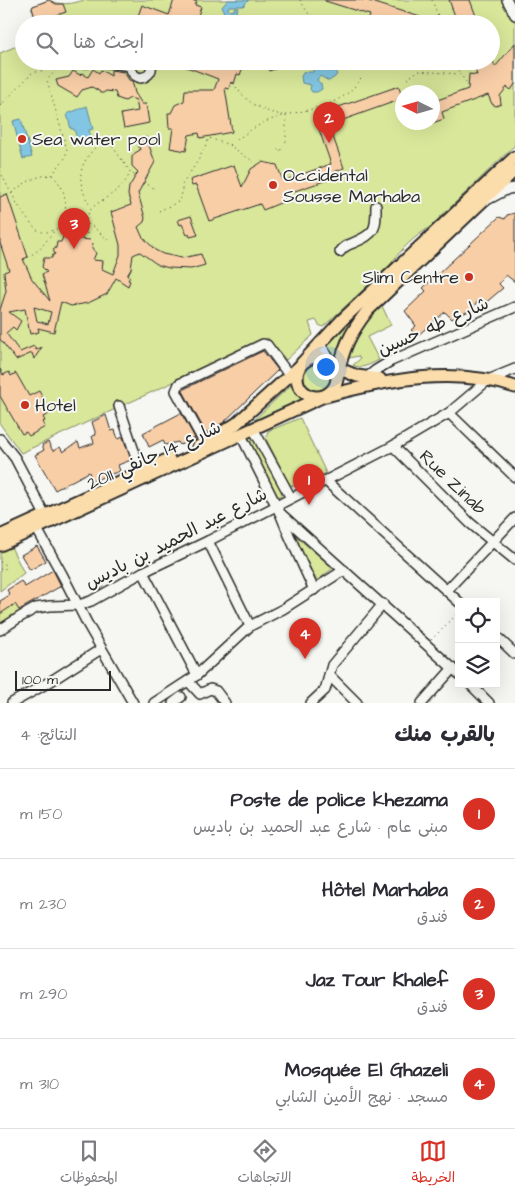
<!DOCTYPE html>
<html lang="ar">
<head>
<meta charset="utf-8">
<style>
	body { margin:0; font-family:"Architects Daughter","Playpen Sans Arabic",sans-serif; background:#f2f2f3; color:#2b2b33; direction:rtl }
	.controls { position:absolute; right:15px; bottom:15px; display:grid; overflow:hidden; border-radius:0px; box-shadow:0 5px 20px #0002 }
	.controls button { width:45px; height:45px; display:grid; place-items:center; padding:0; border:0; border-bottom:1px solid #e1e1e2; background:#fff; color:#2b2b33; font:25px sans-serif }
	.compass { position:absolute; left:395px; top:85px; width:45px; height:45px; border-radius:50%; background:#fff; box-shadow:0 5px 20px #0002; rotate:275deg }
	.scale { position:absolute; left:15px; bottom:12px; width:96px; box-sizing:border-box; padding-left:5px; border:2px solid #2b2b2b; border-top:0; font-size:14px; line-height:18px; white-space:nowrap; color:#2b2b2b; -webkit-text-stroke:4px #f6f6f2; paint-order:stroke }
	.you { position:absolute; left:325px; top:366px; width:18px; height:18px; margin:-12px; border:4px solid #fff; border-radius:50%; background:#1a73e8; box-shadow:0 0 0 8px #1a73e833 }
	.badge { display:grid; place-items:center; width:32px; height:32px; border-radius:50%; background:#d93025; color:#fff; font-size:16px; font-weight:700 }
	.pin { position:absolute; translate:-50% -41px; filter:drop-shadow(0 1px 2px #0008) }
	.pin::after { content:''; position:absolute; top:26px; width:18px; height:15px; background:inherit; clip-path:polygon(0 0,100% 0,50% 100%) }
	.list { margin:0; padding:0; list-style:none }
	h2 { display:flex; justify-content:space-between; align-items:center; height:65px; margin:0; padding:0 20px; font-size:21px }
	h2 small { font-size:16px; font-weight:400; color:#7c7c81 }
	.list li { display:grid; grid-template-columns:32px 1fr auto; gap:15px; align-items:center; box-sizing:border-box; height:90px; padding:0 20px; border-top:1px solid #e1e1e2 }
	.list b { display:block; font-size:19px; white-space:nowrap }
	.list p { margin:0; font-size:16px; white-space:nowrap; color:#7c7c81 }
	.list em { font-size:16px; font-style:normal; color:#7c7c81 }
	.icon { flex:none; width:28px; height:28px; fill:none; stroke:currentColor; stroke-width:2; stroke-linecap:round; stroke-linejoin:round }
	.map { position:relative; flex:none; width:515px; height:703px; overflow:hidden; direction:ltr }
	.search { position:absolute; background:#fff; box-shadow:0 5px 20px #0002; left:15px; right:15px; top:15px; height:55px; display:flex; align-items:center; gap:12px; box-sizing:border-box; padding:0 18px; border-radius:28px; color:#7c7c81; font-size:19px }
	.sheet { height:425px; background:#fff }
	nav { display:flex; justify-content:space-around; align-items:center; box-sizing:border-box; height:70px; border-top:1px solid #e1e1e2; background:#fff; font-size:14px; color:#7c7c81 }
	nav a { display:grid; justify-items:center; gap:2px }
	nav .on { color:#d93025 }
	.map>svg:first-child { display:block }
</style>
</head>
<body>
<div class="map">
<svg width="515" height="703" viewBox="0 0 515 703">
	<rect width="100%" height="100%" fill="#f6f6f2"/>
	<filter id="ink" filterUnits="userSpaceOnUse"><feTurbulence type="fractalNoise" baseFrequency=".02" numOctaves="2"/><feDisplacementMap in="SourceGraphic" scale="10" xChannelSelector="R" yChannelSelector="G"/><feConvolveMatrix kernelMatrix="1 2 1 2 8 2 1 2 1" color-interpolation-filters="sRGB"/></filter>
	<g filter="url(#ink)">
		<g fill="#d8e79a" stroke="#828962" fill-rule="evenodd">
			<path d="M49,0c11,6 23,4 35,0h431v145l-85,82c-16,10 -29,22 -40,38l-67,62 -4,-2 -3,-5 -7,2 4,13 -27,25 -18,-22 -247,115 -21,-29v-371l24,-10v18h467v-37h-455l-4,-16 1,-2zM402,92h30v30h-30z"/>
			<path d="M382,306l9,19 -24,12 12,23c-9,4 -17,10 -26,5l7,-6 -2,-3 -9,2c3,-21 19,-38 33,-52z"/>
			<polygon points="348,325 349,326 341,339 336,356 326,346"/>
			<circle cx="318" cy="378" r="14"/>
			<polygon points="294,382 297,392 305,399 250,424"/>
			<polygon points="300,418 326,473 297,487 290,485 266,439 268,431"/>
			<polygon points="253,435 283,494 278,497 247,438"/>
			<polygon points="292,533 333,568 317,581"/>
			<polygon points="11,547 24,573 0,591 0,551"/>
			<polygon points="13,600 20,611 0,624 0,614"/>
		</g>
		<g fill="#82c6e3" stroke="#5f8899">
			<polygon points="228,0 249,0 243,6 229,6 228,9 230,11 234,10 235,7 238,8 235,14 230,16 224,13 222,7"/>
			<polygon points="325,61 334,63 337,74 335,77 329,81 320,76 317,80 321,84 322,89 317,92 312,92 310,89 311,85 302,83 301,76 304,72 313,72 314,63 321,67"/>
			<polygon points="87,106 93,129 89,130 91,138 78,142 74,129 71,129 67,114"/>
			<polygon points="21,119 32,157 23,159 13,121"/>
		</g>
		<g fill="#f8cea7" stroke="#2b2b2b" fill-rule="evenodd">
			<polygon points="49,0 56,4 63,4 66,12 42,20 43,24 37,24 32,8 33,6"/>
			<polygon points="174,0 192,0 197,2 195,5 201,7 195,24 135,24 142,5 169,15"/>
			<polygon points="325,0 365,0 430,20 429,24 367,24 370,15 325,1"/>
			<polygon points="449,0 470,0 479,24 458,24"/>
			<polygon points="515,43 515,84 511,90 507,87 500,96 501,104 496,106 492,104 488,95 442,112 444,119 432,123 432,102 468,89 469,74 477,75 472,61 493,61 495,67"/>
			<polygon points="171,61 235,61 244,64 240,75 237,74 234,84 231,82 229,89 225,88 232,132 200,138 199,133 189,135 186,151 170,148 173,128 169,128 168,113 171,113 175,105 184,101 185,90 214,90 218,79"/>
			<polygon points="265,61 278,61 280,67 269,71"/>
			<polygon points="93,69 99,73 101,70 111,76 111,70 124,72 129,80 132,81 135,93 142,104 146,104 149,123 124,128 121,114 138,111 136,100 130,98 125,101 117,98 115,92 106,91 103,93 100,93 99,91 92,87 82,90 77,97 58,86 56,80 69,77 73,71 80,75 82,73 88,77"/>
			<polygon points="399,86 402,99 329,125 344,168 334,172 336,177 283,195 285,201 263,210 260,204 209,221 196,185 192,186 190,180 234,165 242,187 251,169 262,162 277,165 283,181 331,164 315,118 326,119 324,112"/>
			<path d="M146,137l9,25 -17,31 7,25 -1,4 -6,5 4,9 13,14 8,4 19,4 19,-4 4,11 -14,4 -22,-1 -11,-3 -18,-13 -7,3 -2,14 -4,7 3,1 -2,3 2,1 -2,5 -12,-8 -9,16 -19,9 -17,3 -10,-4 -7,30 -16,-4 1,4 -9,2 -5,-25 -16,3 12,9 -5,9 -3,-3 -7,6 14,19 14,-6 2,4 6,-3 -8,12 -2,-6 -16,7 -16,-21v-29l6,-19 -2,-19 5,-2 -9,-27v-46l7,-3 21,63 -5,2 9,20 18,22 -8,-27 5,-2 -5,-5 2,-9h8v-2l3,-2 -2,-4 3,-2 1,-6h4l2,-5 8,-3 3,3 4,-2 3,4 9,1 3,3 -1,5 4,5 -3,7 10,1 -1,8 11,5 7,-19v-10l-9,-33 20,-7 -3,-10 1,-8 9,-15 -6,-6v-9l3,-4 5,-3 -3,-9zM34,307l17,5 -3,12 -11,-3z"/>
			<polygon points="515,213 515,282 506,275 499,284 503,288 483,305 478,301 471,310 452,319 445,312 417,336 411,330 416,326 405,311 426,291 423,288 499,217 505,219 507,215"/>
			<polygon points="191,216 198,235 190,237 189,234 187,235 182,224 180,225 178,220"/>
			<polygon points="263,351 278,370 224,422 206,433 183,391 184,389"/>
			<polygon points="0,369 3,375 9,372 11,376 16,373 29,396 39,391 51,413 43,417 45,421 42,422 45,427 29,436 26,432 22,434 0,396"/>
			<polygon points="181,413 195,438 180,445 178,442 165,445 163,440 149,447 143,433"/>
			<polygon points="106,415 111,431 115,430 118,439 123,437 131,460 118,465 120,471 92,481 89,472 55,490 35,455 44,450 42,445 48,442 53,451 60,447 63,452 78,442 80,448 94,443 92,436 96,435 92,422"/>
			<polygon points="37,546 46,561 30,570 21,555"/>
			<polygon points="53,570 61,586 19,610 15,604 0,614 0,601 10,595 7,590 21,581 25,587"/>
		</g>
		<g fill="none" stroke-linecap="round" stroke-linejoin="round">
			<defs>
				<g id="minor">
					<polyline points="507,0 515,15"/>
					<path d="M132,61c-3,8 0,15 9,17 8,-2 13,-8 9,-17"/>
					<polyline points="86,63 95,61 131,66"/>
					<polyline points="487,200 508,189 515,188"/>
					<path d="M340,252c3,-5 7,-7 13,-9 23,-10 23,-13 23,-37"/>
					<polyline points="319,343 333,364"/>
					<polyline points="365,379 376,370 391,361 515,307"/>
					<polyline points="119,406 141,472"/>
					<polyline points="449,413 515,477"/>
					<polyline points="254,430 291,498"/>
					<polyline points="241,435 280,513 289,535 314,590"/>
					<polyline points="0,439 15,458 45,515"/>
					<polyline points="205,444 176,391 179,384 263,344 267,345 289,375"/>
					<polyline points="393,446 470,523 515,560"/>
					<polyline points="326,481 459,602"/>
					<polyline points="280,513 459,674"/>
					<polyline points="37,529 63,576 88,625 133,703"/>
					<polyline points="208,541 250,626"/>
					<polyline points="143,572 197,675"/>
					<polyline points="447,590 515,518"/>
					<polyline points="0,630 20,617 36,608 50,606 79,605 91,601 143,572 208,541 393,446 449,413 488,380 515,369"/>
					<polyline points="496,636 515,654"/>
					<polyline points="329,675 357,703"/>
					<polyline points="188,681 200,694 210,689 216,691 225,703"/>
					<polyline points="470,684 489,703"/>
					<polyline points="12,703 51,681 101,649"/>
					<polyline points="154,703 197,675 250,626 283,609 344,570"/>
					<polyline points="173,703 181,697"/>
					<polyline points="311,703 325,690 332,665 383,604"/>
					<polyline points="422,703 453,668"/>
				</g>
				<g id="major">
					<circle cx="317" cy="377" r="20"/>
					<polyline points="302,363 342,320 515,157"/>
					<polyline points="335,367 357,376 380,379"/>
					<path d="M337,379c5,-29 13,-46 31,-69l147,-140"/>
					<path d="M326,396c61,-16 128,-30 189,-9"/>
					<polyline points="198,447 236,424 300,366"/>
					<polyline points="0,536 169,459"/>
					<polyline points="0,545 322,397"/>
				</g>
			</defs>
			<use href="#minor" stroke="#2b2b2b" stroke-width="12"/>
			<use href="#major" stroke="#2b2b2b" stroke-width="15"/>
			<g stroke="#2b2b2b" stroke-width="1" stroke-dasharray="1 4" stroke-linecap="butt">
				<polyline points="300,0 308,13 325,24"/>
				<polyline points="432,0 441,24"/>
				<polyline points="61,24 63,15"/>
				<polyline points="456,61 460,74"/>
				<polyline points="407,79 418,71 460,74 467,83"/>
				<path d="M236,87c11,16 30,27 50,28v26l-6,11 -4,-5"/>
				<polyline points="0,106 32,73 57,67"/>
				<path d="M229,145c14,-9 28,-21 44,-26 32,-11 71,-10 89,-43"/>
				<path d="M0,171c6,13 27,54 39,60 5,2 10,1 15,-1"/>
				<polyline points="52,175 65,158 67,150 47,80 59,67 58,61"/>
				<polyline points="144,182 155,189"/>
				<path d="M12,193c12,-10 24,-18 40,-18 20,19 11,35 14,59"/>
				<path d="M91,208c-16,-29 -14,-44 11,-67l6,-1 23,33 5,3"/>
				<polyline points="159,211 180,201 182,193 182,185 199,159 209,138 229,145 254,162"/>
				<path d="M87,234c-4,-31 12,-28 31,-45 6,-4 9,-10 12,-16"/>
				<polyline points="24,260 40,249 55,230 65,222 77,221 91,225 108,240"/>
				<polyline points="0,562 5,564 6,567 4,570 0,569"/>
				<polyline points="431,640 459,612"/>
			</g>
			<use href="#minor" stroke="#f6f6f2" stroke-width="9"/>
			<use href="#major" stroke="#fbddab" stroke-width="11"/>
		</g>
	</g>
	<g fill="#c8321e" stroke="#f6f6f2" stroke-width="2">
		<circle cx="22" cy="139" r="5"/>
		<circle cx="273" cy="185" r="5"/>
		<circle cx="469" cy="277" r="5"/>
		<circle cx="25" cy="405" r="5"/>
	</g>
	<g text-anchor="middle" stroke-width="4" stroke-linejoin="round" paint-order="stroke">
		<g font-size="18" fill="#2b2b2b" stroke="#f6f6f2" text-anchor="start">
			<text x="32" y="145">Sea water pool</text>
			<text x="283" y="181">Occidental<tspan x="283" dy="21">Sousse Marhaba</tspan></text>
			<text x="459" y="283" text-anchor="end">Slim Centre</text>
			<text x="35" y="411">Hotel</text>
		</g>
		<g font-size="18" fill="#2b2b2b" stroke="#f6f6f2">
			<text transform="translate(433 326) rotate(-24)" y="6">شارع طه حسين</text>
			<text transform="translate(154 455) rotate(-24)" y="6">شارع 14 جانفي 2011</text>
			<text transform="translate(453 482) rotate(44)" y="6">Rue Zinab</text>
			<text transform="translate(176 538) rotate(-27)" y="6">شارع عبد الحميد بن باديس</text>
		</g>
	</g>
</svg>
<div class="controls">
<button><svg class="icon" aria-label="locate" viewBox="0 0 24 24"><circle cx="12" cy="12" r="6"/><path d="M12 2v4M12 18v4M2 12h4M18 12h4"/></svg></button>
<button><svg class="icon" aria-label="layers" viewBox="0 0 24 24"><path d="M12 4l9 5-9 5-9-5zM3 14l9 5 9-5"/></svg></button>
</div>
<svg class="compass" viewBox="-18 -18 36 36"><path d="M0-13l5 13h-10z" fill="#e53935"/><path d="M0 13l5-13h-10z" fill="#7c7c81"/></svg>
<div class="scale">100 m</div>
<div class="you"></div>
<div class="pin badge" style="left:309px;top:505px">1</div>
<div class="pin badge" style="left:329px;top:143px">2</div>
<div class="pin badge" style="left:74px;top:249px">3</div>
<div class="pin badge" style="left:305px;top:659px">4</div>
<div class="search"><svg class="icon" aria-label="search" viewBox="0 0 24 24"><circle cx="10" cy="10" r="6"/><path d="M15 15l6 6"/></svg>ابحث هنا</div>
</div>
<section class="sheet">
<h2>بالقرب منك<small>النتائج: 4</small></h2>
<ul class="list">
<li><span class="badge">1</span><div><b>Poste de police khezama</b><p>مبنى عام · شارع عبد الحميد بن باديس</p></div><em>150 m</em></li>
<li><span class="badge">2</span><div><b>Hôtel Marhaba</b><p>فندق</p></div><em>230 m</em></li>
<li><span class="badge">3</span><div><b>Jaz Tour Khalef</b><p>فندق</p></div><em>290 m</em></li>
<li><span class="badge">4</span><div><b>Mosquée El Ghazeli</b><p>مسجد · نهج الأمين الشابي</p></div><em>310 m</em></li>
</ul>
</section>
<nav>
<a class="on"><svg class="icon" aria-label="map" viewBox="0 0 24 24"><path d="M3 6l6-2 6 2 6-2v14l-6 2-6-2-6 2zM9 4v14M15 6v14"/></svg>الخريطة</a>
<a><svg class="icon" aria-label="directions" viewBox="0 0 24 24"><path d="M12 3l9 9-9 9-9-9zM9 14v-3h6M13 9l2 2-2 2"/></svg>الاتجاهات</a>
<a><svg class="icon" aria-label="saved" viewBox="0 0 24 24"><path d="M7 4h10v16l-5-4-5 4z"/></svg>المحفوظات</a>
</nav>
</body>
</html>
